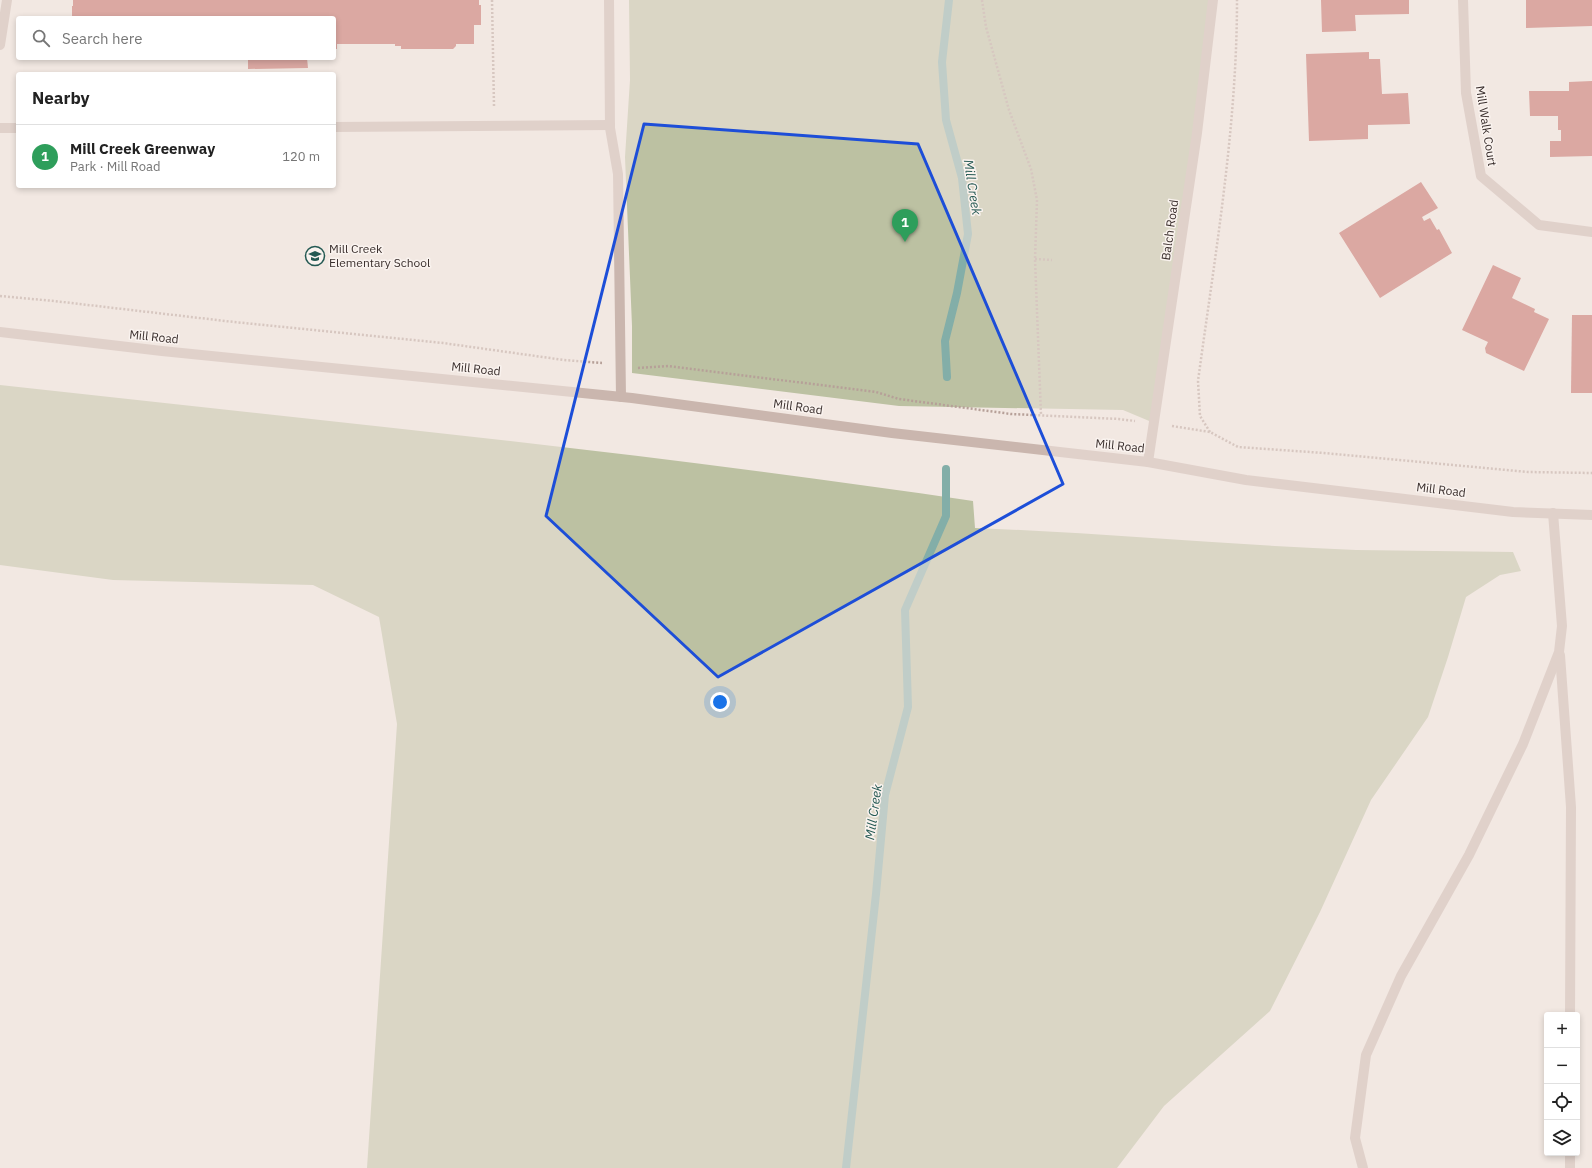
<!DOCTYPE html>
<html lang="en">
<head>
<meta charset="utf-8">
<style>
	body { margin:0; font-family:"IBM Plex Sans",sans-serif; background:#f2f2f2; color:#222 }
	.controls { position:absolute; right:12px; bottom:12px; display:grid; overflow:hidden; border-radius:4px; box-shadow:0 2px 6px #0003 }
	.controls button { width:36px; height:36px; display:grid; place-items:center; padding:0; border:0; border-bottom:1px solid #e0e0e0; background:#fff; color:#222; font:20px sans-serif }
	.you { position:absolute; left:720px; top:702px; width:14px; height:14px; margin:-10px; border:3px solid #fff; border-radius:50%; background:#1a73e8; box-shadow:0 0 0 6px #1a73e833 }
	.badge { display:grid; place-items:center; width:26px; height:26px; border-radius:50%; background:#245953; color:#fff; font-size:13px; font-weight:700 }
	.pin { position:absolute; translate:-50% -33px; filter:drop-shadow(0 1px 2px #0008) }
	.pin::after { content:''; position:absolute; top:21px; width:14px; height:12px; background:inherit; clip-path:polygon(0 0,100% 0,50% 100%) }
	.list { margin:0; padding:0; list-style:none }
	h2 { display:flex; justify-content:space-between; align-items:center; height:52px; margin:0; padding:0 16px; font-size:17px }
	h2 small { font-size:13px; font-weight:400; color:#767676 }
	.list li { display:grid; grid-template-columns:26px 1fr auto; gap:12px; align-items:center; box-sizing:border-box; height:64px; padding:0 16px; border-top:1px solid #e0e0e0 }
	.list b { display:block; font-size:15px; white-space:nowrap }
	.list p { margin:0; font-size:13px; white-space:nowrap; color:#767676 }
	.list em { font-size:13px; font-style:normal; color:#767676 }
	.icon { flex:none; width:22px; height:22px; fill:none; stroke:currentColor; stroke-width:2; stroke-linecap:round; stroke-linejoin:round }
	.map { position:relative; flex:none; width:1592px; height:1168px; overflow:hidden }
	.search { position:absolute; background:#fff; box-shadow:0 2px 6px #0003; left:16px; top:16px; width:320px; height:44px; display:flex; align-items:center; gap:10px; box-sizing:border-box; padding:0 14px; border-radius:4px; color:#767676; font-size:15px }
	.panel { position:absolute; background:#fff; box-shadow:0 2px 6px #0003; left:16px; top:72px; width:320px; height:116px; border-radius:4px }
	.map>svg:first-child { display:block }
</style>
</head>
<body>
<div class="map">
<svg width="1592" height="1168" viewBox="0 0 1592 1168">
	<rect width="100%" height="100%" fill="#f2e8e2"/>
	<g fill="#bcc1a2">
		<polygon points="629,0 1213,0 1154,423 1123,410 899,406 632,373 632,326 625,157 630,80"/>
		<path d="M0,385c325,36 650,68 973,116l2,27c127,5 254,17 381,22 52,1 105,1 157,2l8,19 -21,4 -34,22 -18,60 -20,60 -57,83 -51,112 -50,99 -106,95 -47,62h-750l30,-444 -18,-107 -66,-32 -200,-5 -113,-15z"/>
	</g>
	<g fill="none" stroke-linecap="round" stroke-linejoin="round">
		<g stroke="#83aea8" stroke-width="8">
			<polyline points="947,377 945,341 957,293 968,234 962,178 946,120 942,62 949,0"/>
			<polyline points="846,1168 876,894 885,795 908,707 905,610 946,516 946,469"/>
		</g>
	</g>
	<g fill="#be5b54">
		<polygon points="73,0 479,0 479,5 481,5 481,25 474,25 474,44 456,44 456,46 453,49 401,49 401,46 395,46 395,44 337,44 337,49 334,49 334,18 72,18 72,6 73,6"/>
		<polygon points="1321,0 1409,0 1409,14 1355,15 1356,31 1322,32"/>
		<polygon points="1526,0 1592,0 1592,26 1526,28"/>
		<polygon points="1369,52 1369,59 1380,59 1382,94 1408,93 1410,124 1368,125 1368,139 1309,141 1306,54"/>
		<polygon points="248,58 307,58 308,68 248,69"/>
		<polygon points="1592,81 1592,156 1550,157 1550,141 1561,141 1561,130 1558,130 1558,116 1530,116 1529,91 1569,91 1569,82"/>
		<polygon points="1421,182 1438,208 1422,217 1424,221 1430,218 1437,230 1439,229 1452,253 1380,298 1339,233"/>
		<polygon points="1493,265 1521,278 1512,298 1535,309 1534,312 1549,319 1524,371 1486,353 1485,348 1488,342 1462,330"/>
		<polygon points="1572,315 1592,315 1592,393 1571,393"/>
	</g>
	<g fill="none" stroke-linecap="round" stroke-linejoin="round">
		<g stroke="#b6a098" stroke-width="2.5" stroke-dasharray="2 2" stroke-linecap="butt">
			<polyline points="492,0 494,106"/>
			<polyline points="982,0 986,27 1009,110 1031,169 1037,200 1035,259 1041,415"/>
			<polyline points="1035,259 1052,260"/>
			<polyline points="0,296 54,301 234,322 443,343 564,360 602,363"/>
			<polyline points="638,368 668,366 876,392 899,399 1011,414 1119,419 1135,421"/>
			<polyline points="1172,426 1210,432 1238,447 1324,453 1528,472 1592,473"/>
			<path d="M1210,432l-10,-16 -2,-35c17,-126 39,-253 39,-381"/>
		</g>
		<g stroke="#cab6ae" stroke-width="10">
			<polyline points="609,0 610,128 618,174 621,397"/>
			<polyline points="0,45 7,0"/>
			<polyline points="334,127 610,125"/>
			<polyline points="0,128 18,128"/>
			<polyline points="1560,655 1571,807 1570,1015"/>
			<polyline points="1363,1168 1355,1138 1366,1055 1401,976 1469,855 1523,744 1559,652 1562,626 1553,513"/>
			<polyline points="1570,1168 1570,1153"/>
		</g>
		<polyline stroke="#cab6ae" stroke-width="10" points="1463,0 1466,93 1481,176 1539,225 1592,232"/>
		<g stroke="#cab6ae" stroke-width="10">
			<polyline points="0,332 162,351 632,398 892,433 1148,462 1246,480 1513,512 1592,515"/>
			<polyline points="1148,462 1197,133 1213,0"/>
		</g>
	</g>
	<path d="M0 0H1592V1168H0ZM644,124l274,20 145,340 -345,193 -172,-161z" fill="#f2e8e2" fill-opacity=".55" fill-rule="evenodd"/>
	<path fill="none" stroke="#1d4ed8" stroke-width="3" stroke-linejoin="round" d="M644,124l274,20 145,340 -345,193 -172,-161z"/>
	<defs>
		<symbol id="school-ring" viewBox="-11 -11 22 22"><circle r="9.5" fill="#faf3ef" stroke="#245953" stroke-width="1.5"/><path d="M0-5L7-2L0 1L-7-2ZM-4 1L0 2.5L4 1V4Q0 6-4 4Z" fill="#245953"/></symbol>
	</defs>
	<g fill-rule="evenodd">
		<use href="#school-ring" x="304" y="245" width="22" height="22"/>
	</g>
	<g text-anchor="middle" stroke-width="3" stroke-linejoin="round" paint-order="stroke">
		<g font-size="12" fill="#392e2c" stroke="#faf3ef">
			<text transform="translate(1486 126) rotate(81)" y="4">Mill Walk Court</text>
			<text transform="translate(1170 230) rotate(-82)" y="4">Balch Road</text>
			<text transform="translate(154 337) rotate(6)" y="4">Mill Road</text>
			<text transform="translate(476 369) rotate(6)" y="4">Mill Road</text>
			<text transform="translate(798 407) rotate(8)" y="4">Mill Road</text>
			<text transform="translate(1120 446) rotate(6)" y="4">Mill Road</text>
			<text transform="translate(1441 490) rotate(7)" y="4">Mill Road</text>
		</g>
		<g font-size="12" fill="#392e2c" stroke="#faf3ef" text-anchor="start">
			<text x="329" y="253">Mill Creek<tspan x="329" dy="14">Elementary School</tspan></text>
		</g>
		<g font-size="13" font-style="italic" fill="#245953" stroke="#faf3ef">
			<text transform="translate(973 187) rotate(81)" y="5">Mill Creek</text>
			<text transform="translate(873 812) rotate(-82)" y="5">Mill Creek</text>
		</g>
	</g>
</svg>
<div class="controls">
<button>+</button>
<button>−</button>
<button><svg class="icon" aria-label="locate" viewBox="0 0 24 24"><circle cx="12" cy="12" r="6"/><path d="M12 2v4M12 18v4M2 12h4M18 12h4"/></svg></button>
<button><svg class="icon" aria-label="layers" viewBox="0 0 24 24"><path d="M12 4l9 5-9 5-9-5zM3 14l9 5 9-5"/></svg></button>
</div>
<div class="you"></div>
<div class="pin badge" style="left:905px;top:242px;background:#2e9e5b">1</div>
<div class="search"><svg class="icon" aria-label="search" viewBox="0 0 24 24"><circle cx="10" cy="10" r="6"/><path d="M15 15l6 6"/></svg>Search here</div>
<section class="panel">
<h2>Nearby<small></small></h2>
<ul class="list">
<li><span class="badge" style="background:#2e9e5b">1</span><div><b>Mill Creek Greenway</b><p>Park · Mill Road</p></div><em>120 m</em></li>
</ul>
</section>
</div>
</body>
</html>
